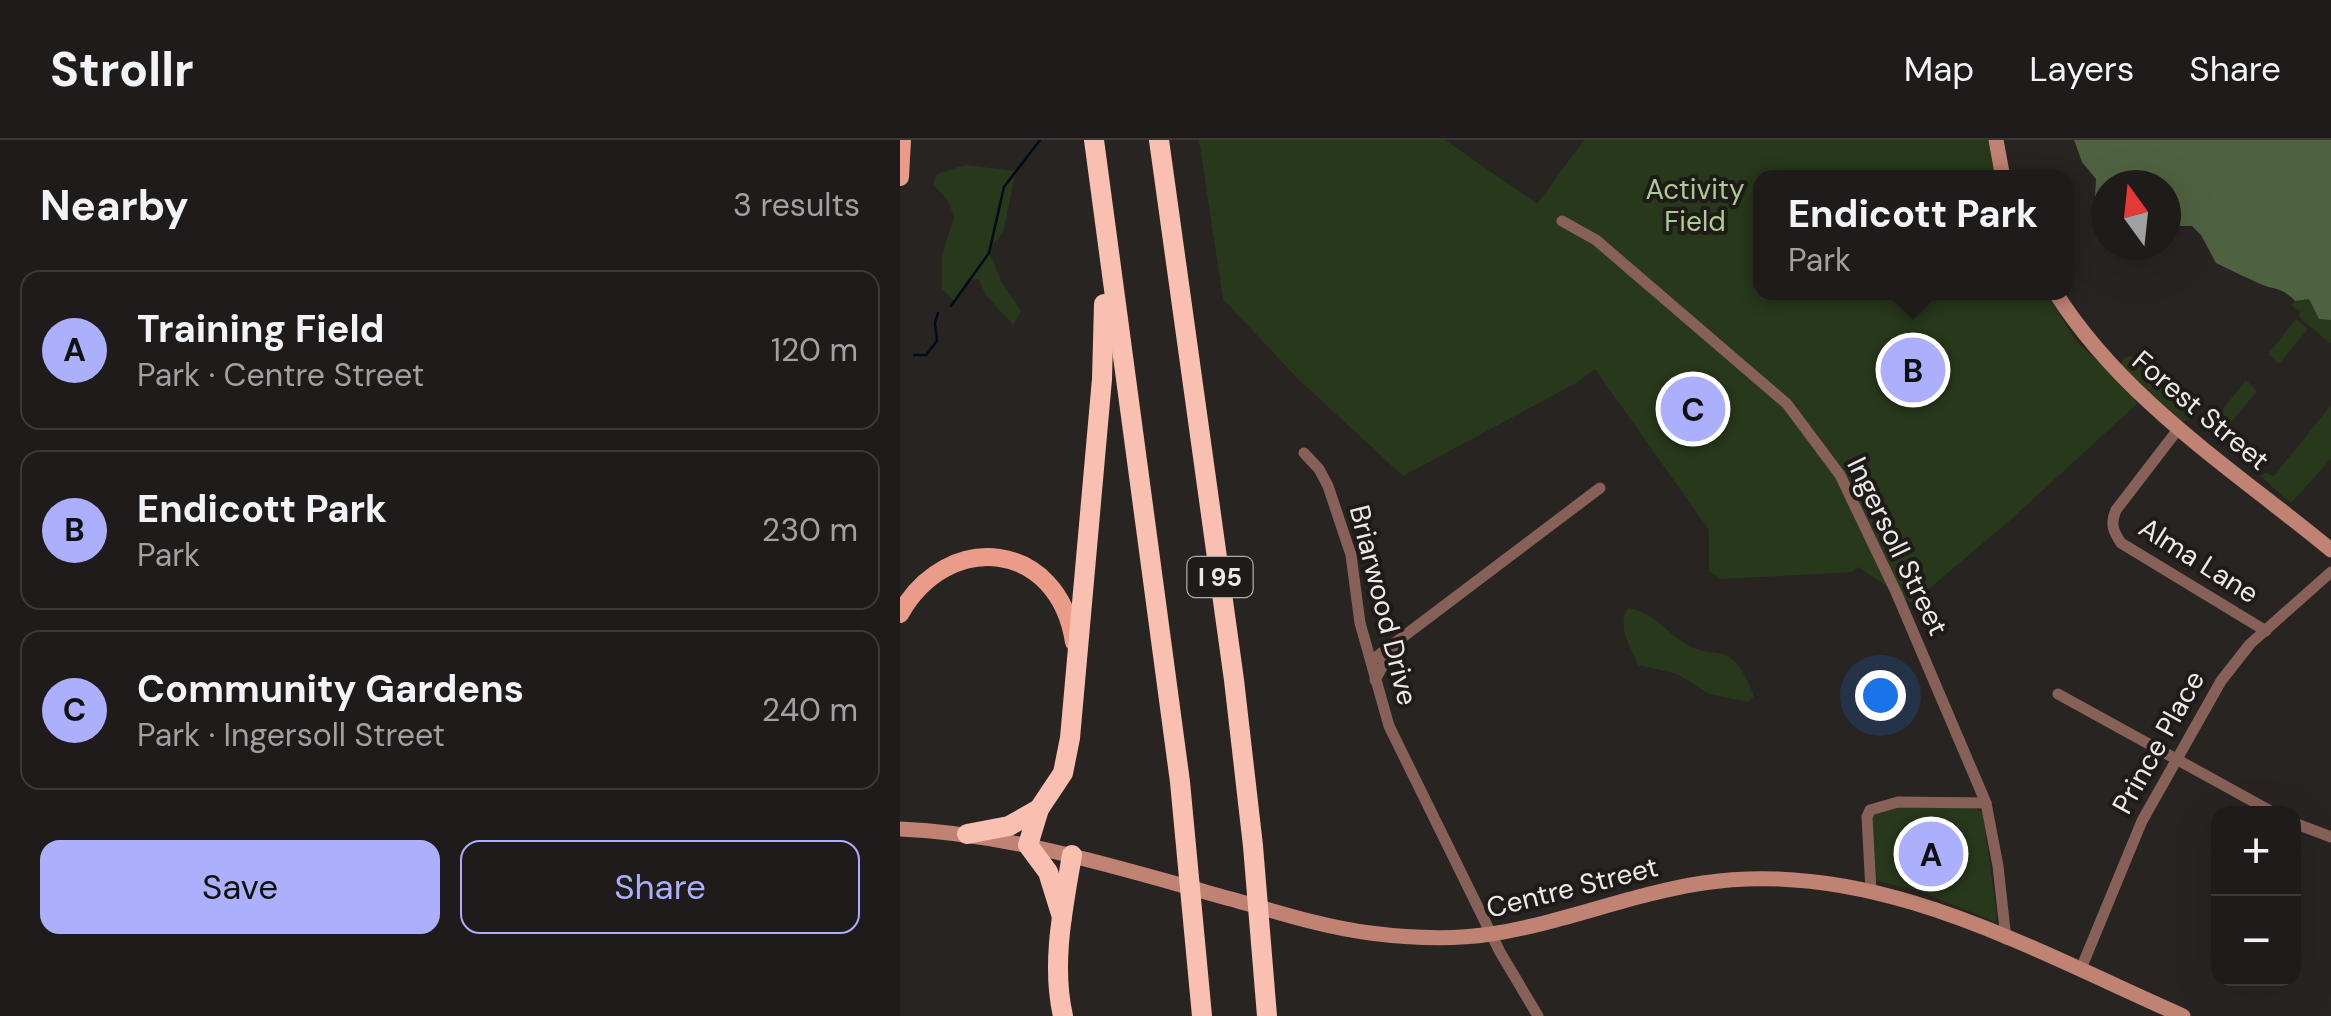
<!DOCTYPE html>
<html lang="en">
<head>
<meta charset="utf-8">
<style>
	body { margin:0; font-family:"DM Sans",sans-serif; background:#262423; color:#f1f3f6 }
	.controls { position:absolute; right:30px; bottom:30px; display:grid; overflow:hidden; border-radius:20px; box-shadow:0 10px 40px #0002 }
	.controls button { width:90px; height:90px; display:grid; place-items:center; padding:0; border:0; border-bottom:2px solid #3c3939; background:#1e1b1a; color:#f1f3f6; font:50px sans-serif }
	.compass { position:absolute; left:1191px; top:30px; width:90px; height:90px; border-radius:50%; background:#1e1b1a; box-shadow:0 10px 40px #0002; rotate:345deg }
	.you { position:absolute; left:980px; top:555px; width:35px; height:35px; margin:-25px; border:8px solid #fff; border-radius:50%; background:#1a73e8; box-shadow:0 0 0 15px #1a73e833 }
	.badge { display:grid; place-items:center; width:65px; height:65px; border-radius:50%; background:#acaffb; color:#111; font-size:32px; font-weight:700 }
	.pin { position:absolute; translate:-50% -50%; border:5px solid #fff; box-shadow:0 2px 10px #0006 }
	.popup { position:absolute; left:853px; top:30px; width:320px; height:130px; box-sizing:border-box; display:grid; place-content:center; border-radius:20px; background:#1e1b1a; filter:drop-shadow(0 2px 8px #0005); font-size:32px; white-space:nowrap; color:#a1a1a2 }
	.popup b { font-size:38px; color:#f1f3f6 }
	.popup::after { content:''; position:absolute; left:50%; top:100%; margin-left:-20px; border:20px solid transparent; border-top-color:#1e1b1a }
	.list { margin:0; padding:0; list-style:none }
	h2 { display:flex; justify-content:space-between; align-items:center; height:130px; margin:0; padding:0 40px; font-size:42px }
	h2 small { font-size:32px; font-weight:400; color:#a1a1a2 }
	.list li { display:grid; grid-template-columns:65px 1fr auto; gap:30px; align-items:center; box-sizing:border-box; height:160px; margin:0 20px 20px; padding:0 20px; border:2px solid #3c3939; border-radius:20px }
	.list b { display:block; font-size:38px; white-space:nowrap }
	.list p { margin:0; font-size:32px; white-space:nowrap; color:#a1a1a2 }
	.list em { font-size:32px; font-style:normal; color:#a1a1a2 }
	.actions { display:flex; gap:20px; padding:30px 40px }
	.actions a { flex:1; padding:22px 0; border:2px solid #acaffb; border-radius:20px; text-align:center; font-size:35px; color:#acaffb }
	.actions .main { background:#acaffb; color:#111 }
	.map { position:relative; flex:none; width:1431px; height:876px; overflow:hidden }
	header { display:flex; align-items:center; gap:60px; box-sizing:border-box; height:140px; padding:0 50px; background:#1e1b1a; border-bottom:2px solid #3c3939 }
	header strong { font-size:48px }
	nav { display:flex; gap:55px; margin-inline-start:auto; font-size:35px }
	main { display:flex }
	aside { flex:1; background:#1e1b1a }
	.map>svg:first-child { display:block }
</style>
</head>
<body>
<header>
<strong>Strollr</strong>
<nav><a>Map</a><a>Layers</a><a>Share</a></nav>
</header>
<main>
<aside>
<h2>Nearby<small>3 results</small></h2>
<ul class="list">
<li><span class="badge">A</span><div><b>Training Field</b><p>Park · Centre Street</p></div><em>120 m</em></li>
<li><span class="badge">B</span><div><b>Endicott Park</b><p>Park</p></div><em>230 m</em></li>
<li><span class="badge">C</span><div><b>Community Gardens</b><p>Park · Ingersoll Street</p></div><em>240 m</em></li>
</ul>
<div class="actions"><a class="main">Save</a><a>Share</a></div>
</aside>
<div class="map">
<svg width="1431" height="876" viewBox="0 0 1431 876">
	<rect width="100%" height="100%" fill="#282422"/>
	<g fill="#28381b">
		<polygon points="299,0 545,0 637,64 684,0 1093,0 1098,37 860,38 860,152 1146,153 1176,201 1228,248 1237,264 1107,383 1012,463 958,427 952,432 822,439 809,431 809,390 695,229 676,243 503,336 398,239 323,159"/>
		<polygon points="65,25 116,31 103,93 88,110 102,142 121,171 113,185 86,155 78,139 67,141 54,161 42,149 42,115 54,77 48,61 33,44 37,34"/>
		<polygon points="1409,159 1419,179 1431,180 1431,204 1398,176 1401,172 1391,165 1395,161"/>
		<polygon points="1396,179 1408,189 1379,224 1368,214"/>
		<path d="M1229,216c27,7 64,33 62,63l-9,2 -55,-49 -6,-8 3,-6z"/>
		<polygon points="1346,240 1357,251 1323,292 1313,282"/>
		<polygon points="1431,265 1431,319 1391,363 1360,336 1366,333 1374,336"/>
		<path d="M728,468c28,4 42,31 68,41 10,4 22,2 32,7 13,8 20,26 26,40l-6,6 -38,-8 -33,-20 -39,-9c-7,-18 -22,-39 -10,-57z"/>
		<polygon points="999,665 1073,668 1083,672 1097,778 1095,782 1022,752 975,740 972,677 976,672"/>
	</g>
	<path fill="#4f6240" d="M1174,0h257v180l-12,-1 -10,-20 -14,2c-15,-16 -22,-10 -39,-19 -14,-6 -27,-13 -40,-19l-15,-28 -9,-9h-26v-41h-60v21l-11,-9 1,-18 -14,-17z"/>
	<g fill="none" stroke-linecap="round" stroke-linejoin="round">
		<g stroke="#000b1c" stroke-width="2.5">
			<polyline points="51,166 89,113 104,47 140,0"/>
			<polyline points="14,215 26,215 37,201 35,183 38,173"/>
		</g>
		<g stroke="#876157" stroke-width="11">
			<polyline points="662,81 696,100 887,264 940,335 996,452 1086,663 1098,726 1106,799"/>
			<path d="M1279,288l-63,82c-6,14 -3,21 5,33l145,88"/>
			<polyline points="404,313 419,329 428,346 451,415 460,483 489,586 600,812 638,876"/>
			<polyline points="471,521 700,348"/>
			<polyline points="475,540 493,507"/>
			<polyline points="1158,554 1376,674"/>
			<polyline points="1394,683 1431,697"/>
			<polyline points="971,751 967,677 970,670 998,662 1086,663"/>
			<polyline points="1180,831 1242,681 1321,541 1350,504 1431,432"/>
		</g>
		<g stroke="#bf8273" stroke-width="15">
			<polyline points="1096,0 1103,38"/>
			<path d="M1155,152c68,108 179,178 276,258"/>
			<path d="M0,689c114,5 222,40 331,70 46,13 92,28 139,34 39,5 82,7 121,1 72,-11 140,-40 212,-51 171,-26 329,67 480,133"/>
		</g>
		<g stroke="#eb9c88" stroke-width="18">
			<polyline points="0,37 2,0"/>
			<path d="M0,474c48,-85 158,-74 174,28"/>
		</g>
		<g stroke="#f9bfb1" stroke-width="20">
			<polyline points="194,0 280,642 302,876"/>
			<polyline points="259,0 334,540 353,706 367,876"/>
			<polyline points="67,694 109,686 139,669"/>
			<polyline points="162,777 148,732 128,705 139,669 163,633 170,598 202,239 204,164"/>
			<path d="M163,876c-12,-52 0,-108 9,-161"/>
		</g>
	</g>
	<g text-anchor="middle" stroke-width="8" stroke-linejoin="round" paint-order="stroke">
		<rect fill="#1e1b18" stroke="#afacaa" stroke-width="2.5" x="287.5" y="417" width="65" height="40" rx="8"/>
		<g font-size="25" font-weight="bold" fill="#edeae9">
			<text x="320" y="446">I 95</text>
		</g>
		<g font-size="28" fill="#abcd92" stroke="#1e1b18">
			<text x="795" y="59">Activity<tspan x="795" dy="32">Field</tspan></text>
		</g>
		<g font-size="28" fill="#edeae9" stroke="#1e1b18">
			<text transform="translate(1301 270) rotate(40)" y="10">Forest Street</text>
			<text transform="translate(998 406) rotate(64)" y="10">Ingersoll Street</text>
			<text transform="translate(1299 420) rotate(32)" y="10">Alma Lane</text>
			<text transform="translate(484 465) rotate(76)" y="10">Briarwood Drive</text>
			<text transform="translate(1258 602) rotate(-61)" y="10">Prince Place</text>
			<text transform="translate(672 747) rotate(-14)" y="10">Centre Street</text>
		</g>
	</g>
</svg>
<div class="controls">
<button>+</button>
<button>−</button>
</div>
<svg class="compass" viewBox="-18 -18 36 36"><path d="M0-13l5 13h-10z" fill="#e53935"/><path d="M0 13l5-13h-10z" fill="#a1a1a2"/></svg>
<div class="you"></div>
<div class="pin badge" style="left:1031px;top:714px">A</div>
<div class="pin badge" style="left:1013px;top:230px">B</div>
<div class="popup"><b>Endicott Park</b>Park</div>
<div class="pin badge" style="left:793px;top:269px">C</div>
</div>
</main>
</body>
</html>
